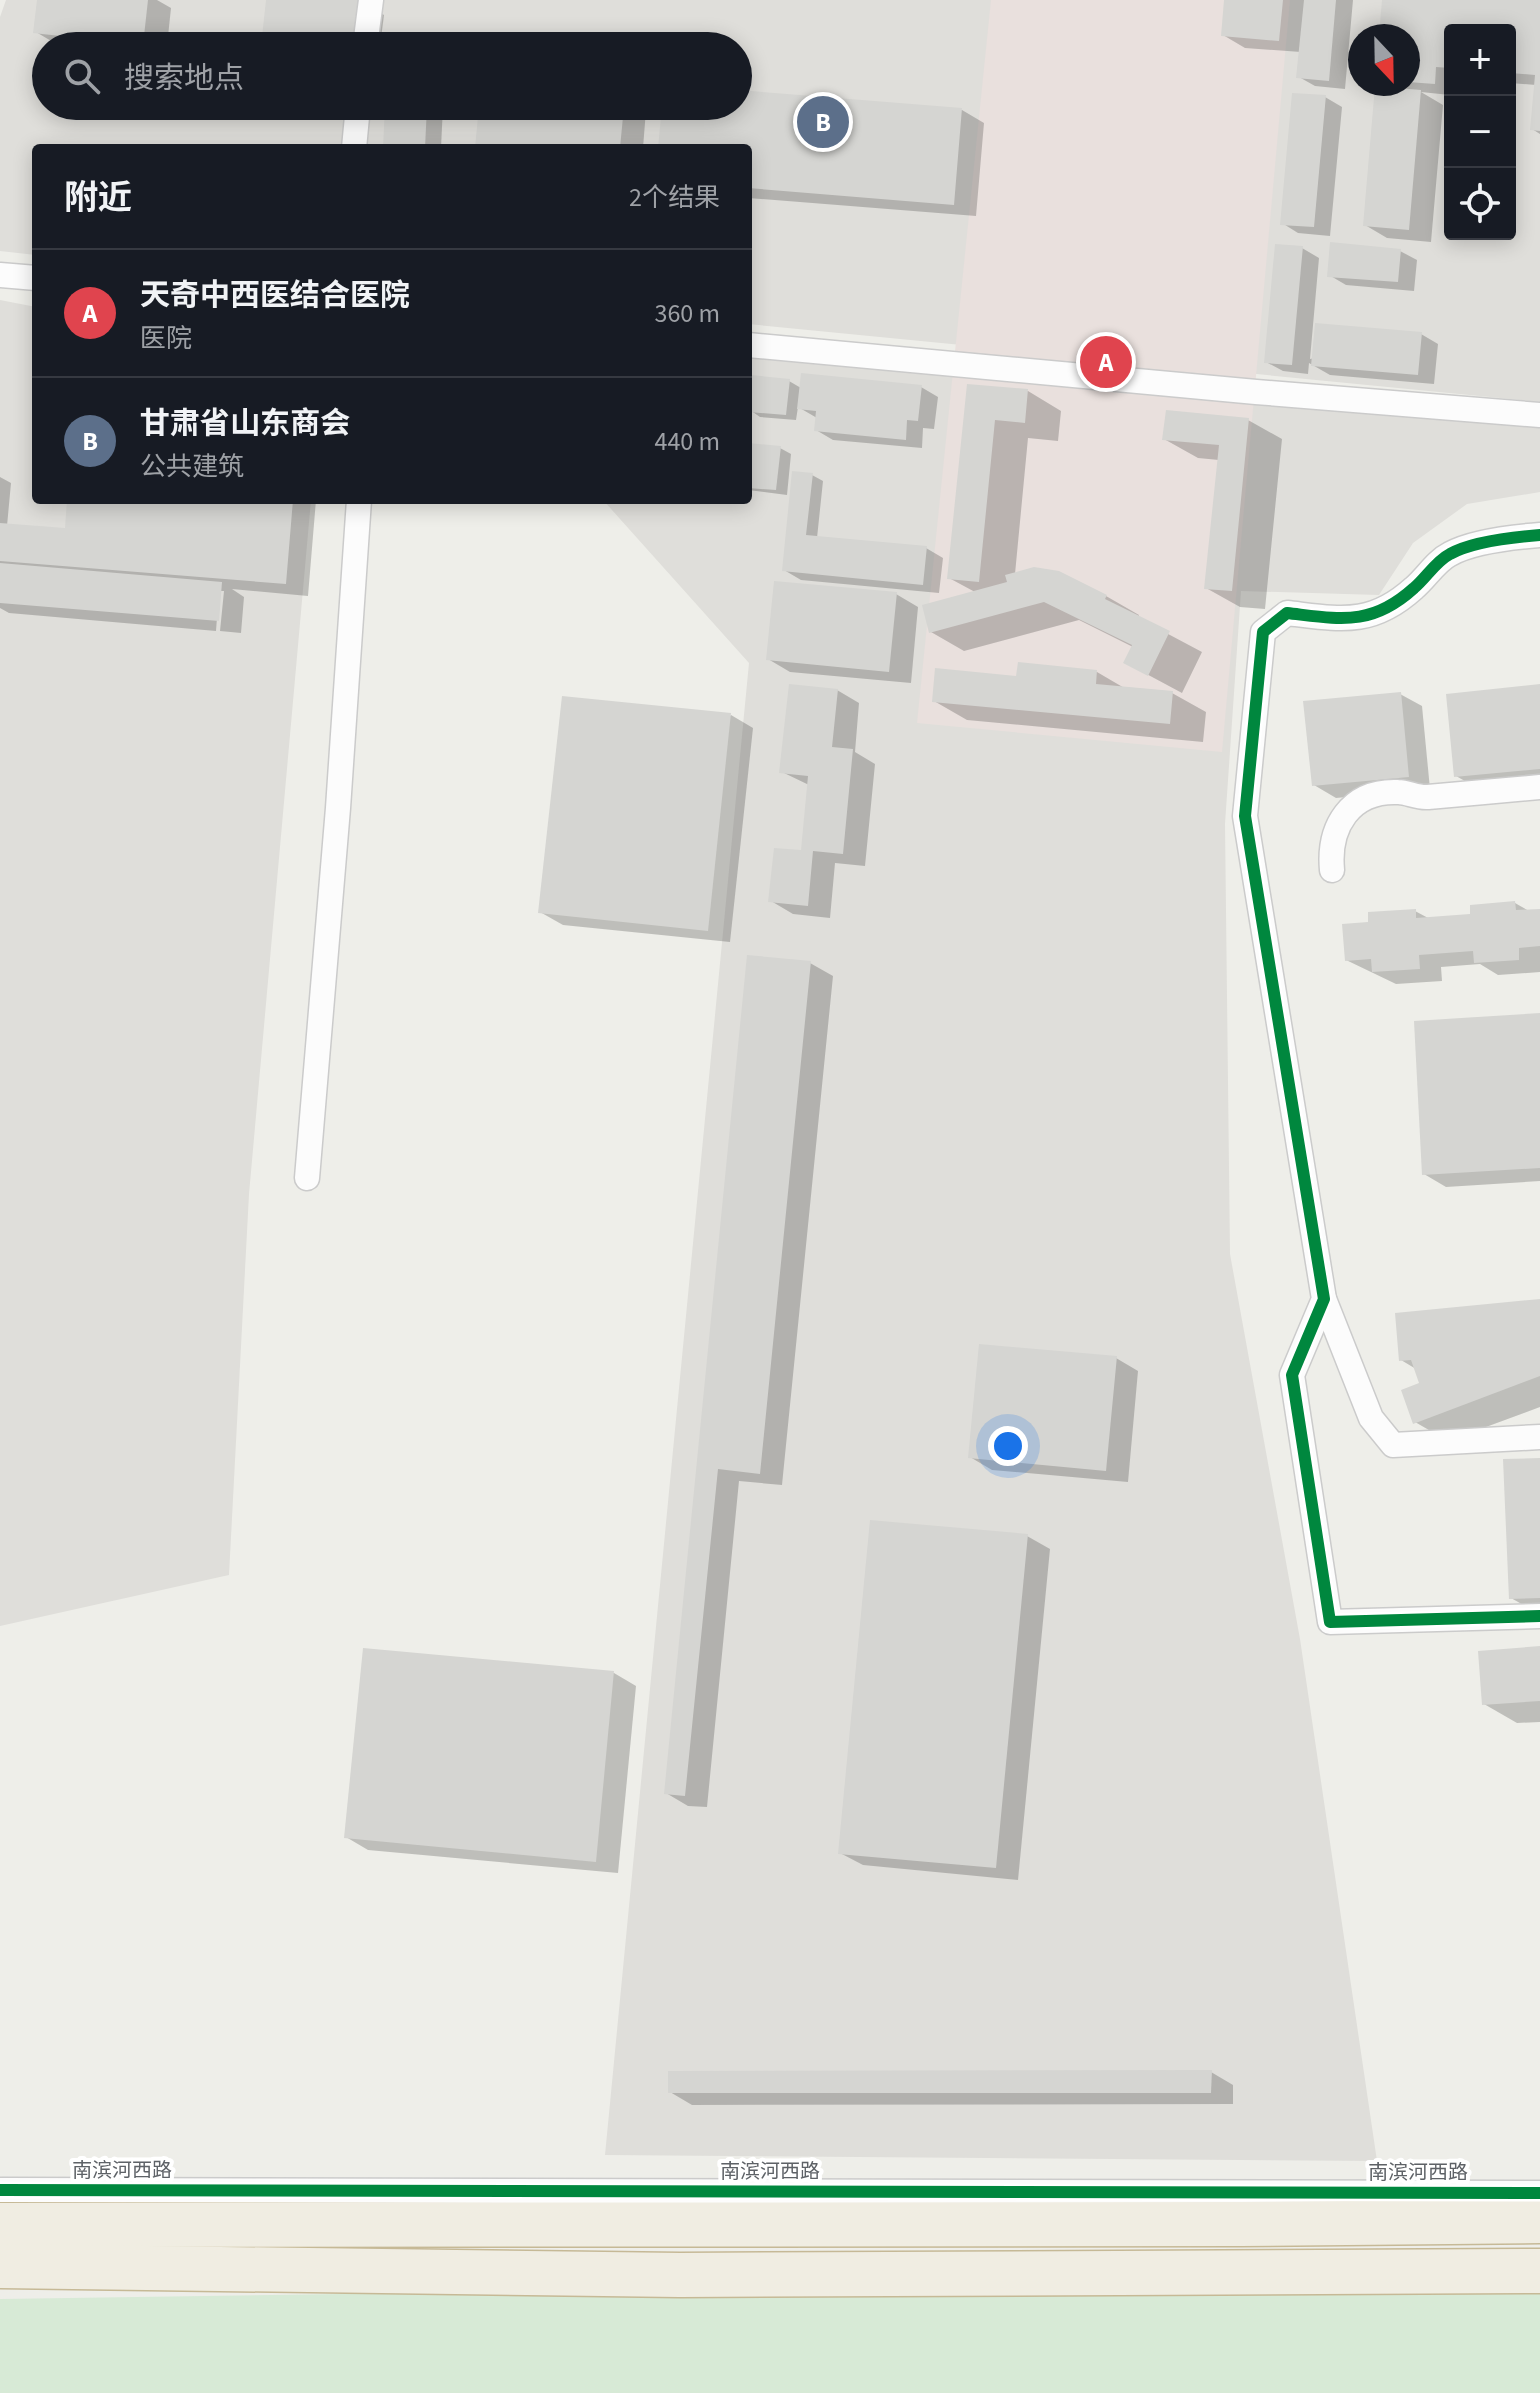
<!DOCTYPE html>
<html lang="zh">
<head>
<meta charset="utf-8">
<style>
	body { margin:0; font-family:"Source Sans 3","Noto Sans SC",sans-serif; background:#242831; color:#f1f3f6 }
	.controls { position:absolute; right:24px; top:24px; display:grid; overflow:hidden; border-radius:8px; box-shadow:0 4px 20px #0003 }
	.controls button { width:72px; height:72px; display:grid; place-items:center; padding:0; border:0; border-bottom:2px solid #363941; background:#171b24; color:#f1f3f6; font:40px sans-serif }
	.compass { position:absolute; left:1348px; top:24px; width:72px; height:72px; border-radius:50%; background:#171b24; box-shadow:0 4px 20px #0003; rotate:158deg }
	.you { position:absolute; left:1008px; top:1446px; width:28px; height:28px; margin:-20px; border:6px solid #fff; border-radius:50%; background:#1a73e8; box-shadow:0 0 0 12px #1a73e833 }
	.badge { display:grid; place-items:center; width:52px; height:52px; border-radius:50%; background:#909394; color:#fff; font-size:26px; font-weight:700 }
	.pin { position:absolute; translate:-50% -50%; border:4px solid #fff; box-shadow:0 2px 8px #0006 }
	.list { margin:0; padding:0; list-style:none }
	h2 { display:flex; justify-content:space-between; align-items:center; height:104px; margin:0; padding:0 32px; font-size:34px }
	h2 small { font-size:26px; font-weight:400; color:#9ea1a6 }
	.list li { display:grid; grid-template-columns:52px 1fr auto; gap:24px; align-items:center; box-sizing:border-box; height:128px; padding:0 32px; border-top:2px solid #363941 }
	.list b { display:block; font-size:30px; white-space:nowrap }
	.list p { margin:0; font-size:26px; white-space:nowrap; color:#9ea1a6 }
	.list em { font-size:26px; font-style:normal; color:#9ea1a6 }
	.icon { flex:none; width:44px; height:44px; fill:none; stroke:currentColor; stroke-width:2; stroke-linecap:round; stroke-linejoin:round }
	.map { position:relative; flex:none; width:1540px; height:2393px; overflow:hidden }
	.search { position:absolute; background:#171b24; box-shadow:0 4px 20px #0003; left:32px; top:32px; width:720px; height:88px; display:flex; align-items:center; gap:20px; box-sizing:border-box; padding:0 28px; border-radius:44px; color:#9ea1a6; font-size:30px }
	.panel { position:absolute; background:#171b24; box-shadow:0 4px 20px #0003; left:32px; top:144px; width:720px; height:360px; border-radius:8px }
	.map>svg:first-child { display:block }
</style>
</head>
<body>
<div class="map">
<svg width="1540" height="2393" viewBox="0 0 1540 2393">
	<rect width="100%" height="100%" fill="#eeeee9"/>
	<g fill="#dfdeda" fill-rule="evenodd">
		<path d="M6,0h1534v402l-792,-78v-176h-712v107l-36,-4v-234zM1450,30h60v204h-60zM1360,36h48v48h-48zM46,46h692v60h-692z"/>
		<polygon points="0,300 36,307 36,500 311,500 249,1194 229,1575 0,1626"/>
		<polygon points="748,353 1540,406 1540,492 1467,504 1413,543 1379,595 1241,591 1225,824 1230,1254 1300,1639 1377,2161 605,2155 749,663 603,500 748,500"/>
	</g>
	<polygon fill="#e9e0dd" points="991,0 1290,0 1222,752 917,723"/>
	<polygon fill="#d7ead6" points="1174,2282 1540,2284 1540,2393 0,2393 0,2299"/>
	<g fill="#0003">
		<polygon points="39,0 157,0 171,8 167,46 58,45 36,32"/>
		<polygon points="268,0 362,2 384,15 380,46 263,46"/>
		<polygon points="1226,0 1353,0 1345,89 1315,86 1299,77 1301,52 1245,48 1223,35"/>
		<polygon points="1384,0 1540,0 1540,134 1532,129 1536,85 1510,83 1510,30 1450,30 1450,95 1421,92 1443,105 1431,242 1387,238 1365,225 1400,91 1388,84 1408,84 1408,36 1381,36"/>
		<polygon points="738,92 962,110 984,123 976,216 748,198 748,148 660,148 664,106 738,106"/>
		<polygon points="1325,97 1342,107 1330,236 1298,233 1282,223"/>
		<polygon points="387,106 443,106 441,148 385,148"/>
		<polygon points="481,106 640,106 646,110 643,148 477,148"/>
		<polygon points="1302,248 1319,258 1310,359 1421,334 1438,344 1434,384 1330,375 1309,363 1308,374 1283,371 1266,362"/>
		<polygon points="1400,251 1417,260 1414,291 1346,285 1329,275"/>
		<polygon points="789,381 801,388 921,387 938,397 934,429 923,428 922,448 833,440 816,430 817,418 798,407 796,420 760,417 750,410"/>
		<polygon points="968,386 1028,391 1061,411 1058,441 1028,438 1015,574 1106,596 1139,615 1138,618 1202,652 1182,693 1126,663 1133,647 1079,620 964,651 931,632 975,592 949,578"/>
		<polygon points="1248,420 1282,439 1265,609 1240,607 1206,588 1219,460 1198,458 1164,439"/>
		<polygon points="748,445 780,448 791,454 787,495 748,490"/>
		<polygon points="812,475 823,481 817,538 926,548 943,558 939,593 801,580 784,570"/>
		<polygon points="0,477 11,483 7,526 67,531 69,500 316,500 308,596 232,589 244,597 241,633 220,631 224,591 219,591 216,631 9,613 0,608"/>
		<polygon points="896,594 918,607 911,683 790,672 768,659"/>
		<polygon points="1097,672 1126,689 1172,693 1206,712 1203,742 967,720 934,701 1018,678"/>
		<polygon points="1540,686 1540,783 1479,789 1456,776"/>
		<polygon points="837,690 859,703 855,752 875,764 865,866 835,863 830,918 793,914 771,901 802,852 809,785 782,772"/>
		<polygon points="1400,694 1422,706 1430,789 1336,798 1314,785"/>
		<polygon points="731,715 753,728 730,942 563,925 540,912"/>
		<polygon points="1515,903 1529,911 1540,911 1540,972 1498,975 1480,964 1441,967 1442,981 1396,984 1346,960 1370,924 1415,911 1430,919 1473,916"/>
		<polygon points="749,958 810,963 833,976 782,1485 739,1481 707,1807 688,1806 666,1793"/>
		<polygon points="1540,1015 1540,1181 1446,1187 1424,1174"/>
		<polygon points="1540,1301 1540,1407 1448,1441 1415,1422 1422,1384 1416,1369 1401,1360"/>
		<polygon points="1116,1358 1138,1371 1128,1482 992,1470 970,1457"/>
		<polygon points="1540,1460 1540,1611 1534,1611 1511,1598"/>
		<polygon points="1027,1536 1050,1549 1018,1880 863,1865 840,1853"/>
		<polygon points="1540,1648 1540,1722 1517,1723 1484,1704"/>
		<polygon points="364,1650 614,1673 636,1686 618,1873 368,1850 346,1837"/>
		<polygon points="1211,2072 1233,2085 1233,2104 692,2105 670,2092"/>
	</g>
	<g fill="#d5d5d2">
		<polygon points="37,0 148,0 143,45 33,33"/>
		<polygon points="266,0 362,0 357,46 261,46"/>
		<polygon points="1224,0 1283,0 1279,41 1221,36"/>
		<polygon points="1304,0 1336,0 1329,81 1296,78"/>
		<polygon points="1382,0 1540,0 1540,131 1530,130 1535,75 1510,73 1510,30 1450,30 1450,68 1436,67 1435,84 1408,82 1408,36 1379,36"/>
		<polygon points="1375,86 1421,90 1409,230 1363,226"/>
		<polygon points="738,90 962,108 954,205 748,188 748,148 658,148 662,106 738,106"/>
		<polygon points="1292,93 1326,95 1314,227 1280,225"/>
		<polygon points="385,106 427,106 425,148 383,148"/>
		<polygon points="479,106 624,106 620,148 475,148"/>
		<polygon points="1330,242 1401,249 1398,282 1327,277"/>
		<polygon points="1275,244 1303,246 1292,365 1264,363"/>
		<polygon points="1315,323 1422,332 1418,375 1311,366"/>
		<polygon points="801,373 922,385 918,421 907,420 906,440 814,431 816,411 797,409"/>
		<polygon points="751,375 790,379 786,415 748,412"/>
		<polygon points="967,384 1028,389 1025,423 995,420 979,582 947,579"/>
		<polygon points="1166,410 1249,418 1232,591 1204,589 1219,445 1162,440"/>
		<polygon points="748,443 781,446 776,490 748,488"/>
		<polygon points="792,471 813,473 806,535 927,546 923,585 782,571"/>
		<polygon points="67,500 293,500 286,584 0,561 0,523 65,528"/>
		<polygon points="0,563 222,582 219,621 0,603"/>
		<polygon points="1034,567 1059,571 1107,595 1105,599 1170,631 1148,676 1123,663 1132,645 1044,602 929,633 922,605 1007,582 1005,575"/>
		<polygon points="774,581 897,592 889,672 766,660"/>
		<polygon points="1018,662 1097,670 1096,684 1173,691 1170,724 932,702 935,668 1016,676"/>
		<polygon points="789,684 838,689 832,747 853,749 843,854 813,851 808,906 768,902 774,848 801,850 808,776 779,773"/>
		<polygon points="1540,684 1540,769 1454,777 1446,694"/>
		<polygon points="1401,692 1409,777 1312,786 1303,701"/>
		<polygon points="562,696 731,713 708,931 538,913"/>
		<polygon points="1515,901 1516,910 1540,909 1540,946 1519,948 1519,960 1474,963 1473,951 1419,955 1420,969 1372,972 1371,959 1345,961 1342,924 1368,922 1368,912 1416,909 1416,918 1470,914 1470,905"/>
		<polygon points="747,955 811,961 760,1474 718,1469 685,1796 664,1794"/>
		<polygon points="1540,1013 1540,1168 1422,1175 1414,1021"/>
		<polygon points="1540,1299 1540,1376 1413,1424 1401,1390 1419,1383 1411,1360 1399,1361 1395,1313"/>
		<polygon points="979,1344 1117,1356 1106,1471 968,1458"/>
		<polygon points="1540,1458 1540,1598 1509,1599 1503,1459"/>
		<polygon points="870,1520 1028,1534 996,1868 838,1854"/>
		<polygon points="1540,1646 1540,1701 1482,1705 1478,1651"/>
		<polygon points="363,1648 614,1671 596,1862 344,1838"/>
		<polygon points="1212,2070 1211,2093 668,2093 668,2071"/>
	</g>
	<g fill="none" stroke-linecap="round" stroke-linejoin="round">
		<defs>
			<g id="street">
				<polyline points="365,46 371,0"/>
				<polyline points="354,148 358,106"/>
				<polyline points="0,275 36,278"/>
				<polyline points="748,345 1256,392 1540,415"/>
				<path d="M1540,535c-26,2 -67,6 -90,19 -14,7 -24,24 -36,34 -43,39 -74,31 -127,25l-24,19 -18,184 79,483 -32,76 38,247 210,-6"/>
				<path d="M1332,870c-4,-43 18,-80 66,-78 10,0 19,6 30,5 37,-3 75,-7 112,-10"/>
				<polyline points="307,1178 338,808 359,500"/>
				<polyline points="1324,1299 1371,1418 1393,1445 1540,1437"/>
				<polyline points="0,2190 1540,2193"/>
			</g>
			<g id="highway">
				<polyline points="0,2225 1240,2224 1540,2221"/>
				<polyline points="0,2266 680,2275 1540,2271"/>
			</g>
		</defs>
		<use href="#street" stroke="#cbcbcb" stroke-width="27"/>
		<use href="#highway" stroke="#c6b996" stroke-width="47"/>
		<use href="#street" stroke="#fcfcfc" stroke-width="24"/>
		<use href="#highway" stroke="#f0ede2" stroke-width="44"/>
		<defs>
			<g id="cycleway">
				<path d="M1540,535c-26,2 -67,6 -90,19 -14,7 -24,24 -36,34 -43,39 -74,31 -127,25l-24,19 -18,184 79,483 -32,76 38,247 210,-6"/>
				<polyline points="0,2190 1540,2193"/>
			</g>
		</defs>
		<use href="#cycleway" stroke="#fff" stroke-width="17"/>
		<use href="#cycleway" stroke="#00873e" stroke-width="12"/>
	</g>
	<g text-anchor="middle" stroke-width="8" stroke-linejoin="round" paint-order="stroke">
		<g font-size="20" fill="#5e6267" stroke="#fff">
			<text x="122" y="2177">南滨河西路</text>
			<text x="770" y="2178">南滨河西路</text>
			<text x="1418" y="2179">南滨河西路</text>
		</g>
	</g>
</svg>
<div class="controls">
<button>+</button>
<button>−</button>
<button><svg class="icon" aria-label="locate" viewBox="0 0 24 24"><circle cx="12" cy="12" r="6"/><path d="M12 2v4M12 18v4M2 12h4M18 12h4"/></svg></button>
</div>
<svg class="compass" viewBox="-18 -18 36 36"><path d="M0-13l5 13h-10z" fill="#e53935"/><path d="M0 13l5-13h-10z" fill="#9ea1a6"/></svg>
<div class="you"></div>
<div class="pin badge" style="left:1106px;top:362px;background:#e0444e">A</div>
<div class="pin badge" style="left:823px;top:122px;background:#5c6f8a">B</div>
<div class="search"><svg class="icon" aria-label="search" viewBox="0 0 24 24"><circle cx="10" cy="10" r="6"/><path d="M15 15l6 6"/></svg>搜索地点</div>
<section class="panel">
<h2>附近<small>2个结果</small></h2>
<ul class="list">
<li><span class="badge" style="background:#e0444e">A</span><div><b>天奇中西医结合医院</b><p>医院</p></div><em>360 m</em></li>
<li><span class="badge" style="background:#5c6f8a">B</span><div><b>甘肃省山东商会</b><p>公共建筑</p></div><em>440 m</em></li>
</ul>
</section>
</div>
</body>
</html>
